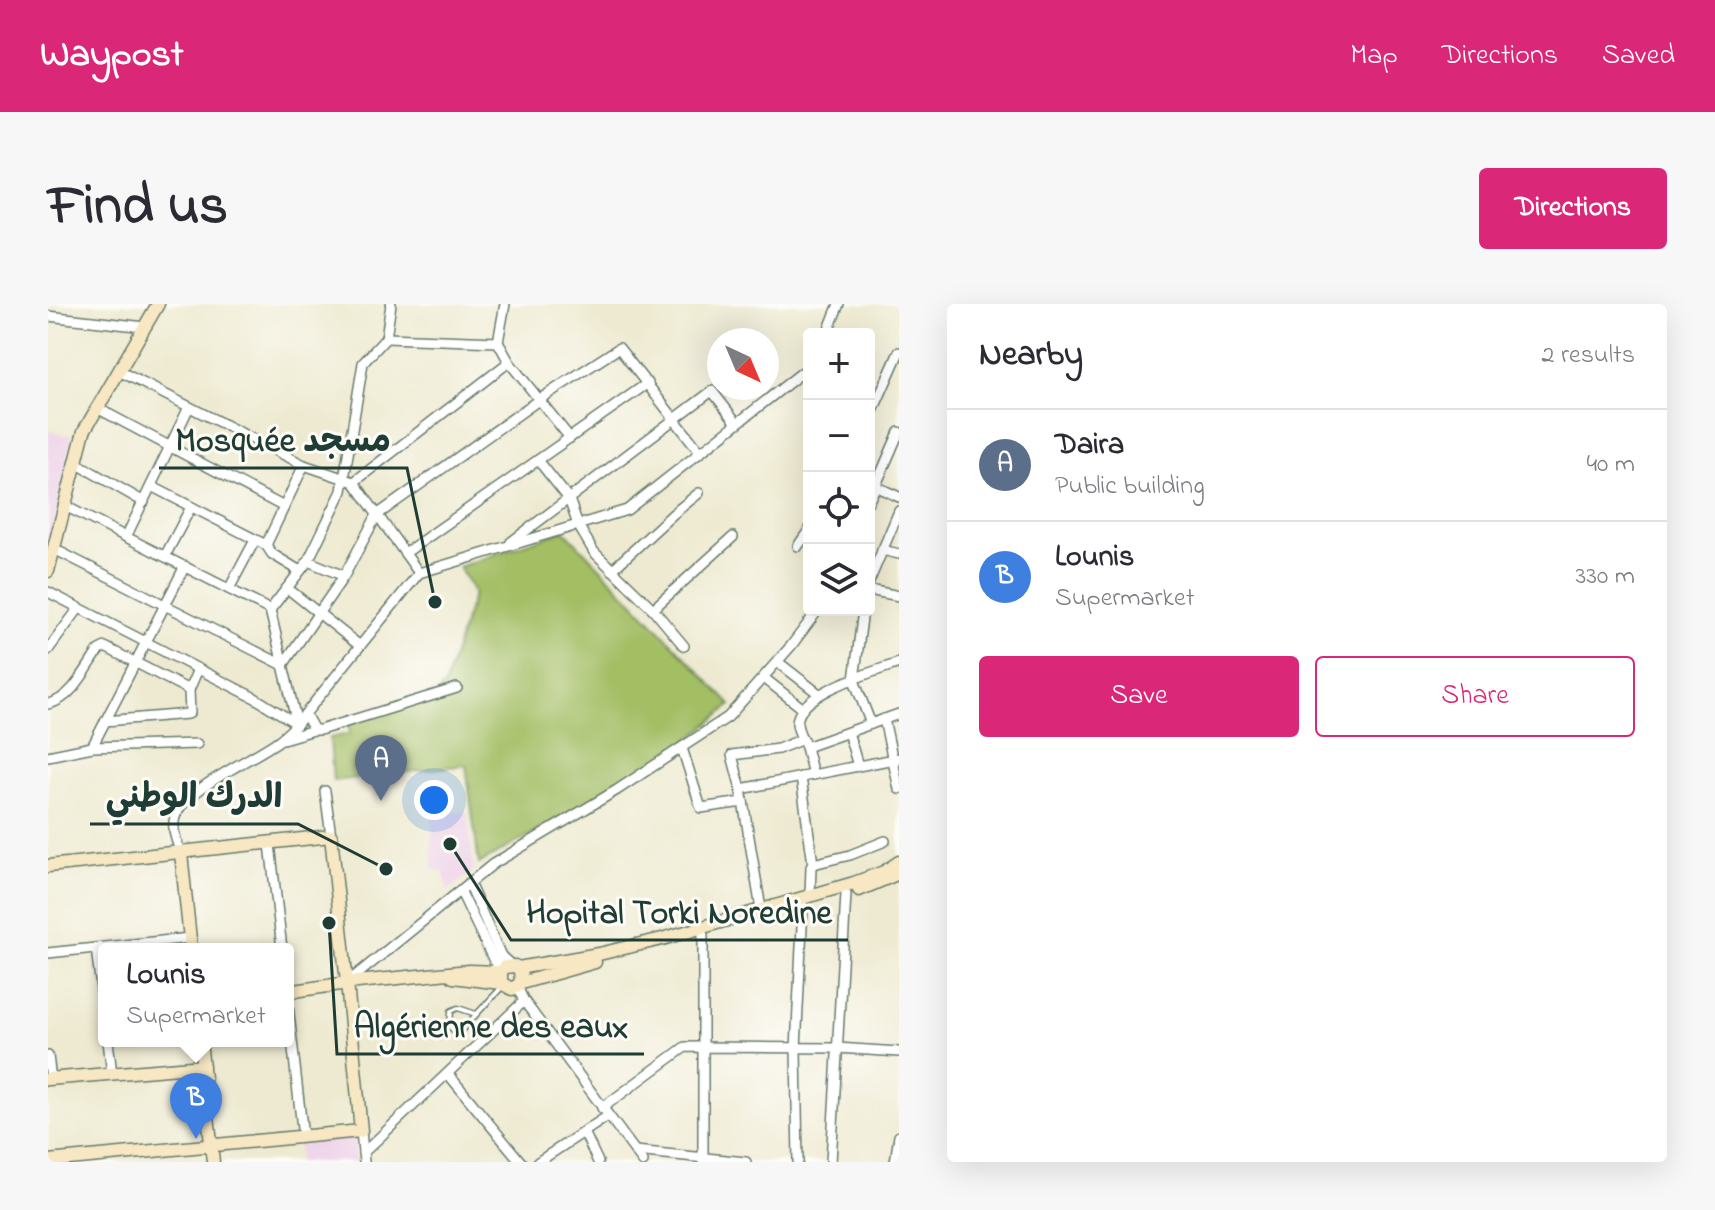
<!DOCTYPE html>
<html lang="en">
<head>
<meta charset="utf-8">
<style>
	body { margin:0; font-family:"Indie Flower","Playpen Sans Arabic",sans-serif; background:#f7f7f7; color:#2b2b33 }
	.controls { position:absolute; right:24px; top:24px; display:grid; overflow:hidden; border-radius:8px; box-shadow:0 8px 32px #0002 }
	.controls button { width:72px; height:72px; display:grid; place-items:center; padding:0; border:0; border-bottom:2px solid #e1e1e2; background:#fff; color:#2b2b33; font:40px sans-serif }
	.compass { position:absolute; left:659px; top:24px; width:72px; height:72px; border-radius:50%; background:#fff; box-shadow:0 8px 32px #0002; rotate:136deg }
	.you { position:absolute; left:386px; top:496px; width:28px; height:28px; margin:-20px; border:6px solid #fff; border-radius:50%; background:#1a73e8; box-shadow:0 0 0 12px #1a73e833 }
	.badge { display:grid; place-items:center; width:52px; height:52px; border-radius:50%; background:#db2777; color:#fff; font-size:26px; font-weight:700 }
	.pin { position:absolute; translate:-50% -66px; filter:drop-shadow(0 2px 4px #0008) }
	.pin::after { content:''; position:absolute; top:42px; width:28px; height:24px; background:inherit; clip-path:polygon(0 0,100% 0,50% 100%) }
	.popup { position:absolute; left:50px; top:639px; width:196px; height:104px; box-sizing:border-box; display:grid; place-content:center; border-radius:8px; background:#fff; filter:drop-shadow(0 2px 6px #0005); font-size:26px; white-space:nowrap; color:#7c7c81 }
	.popup b { font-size:30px; color:#2b2b33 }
	.popup::after { content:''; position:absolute; left:50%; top:100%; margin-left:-16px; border:16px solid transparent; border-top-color:#fff }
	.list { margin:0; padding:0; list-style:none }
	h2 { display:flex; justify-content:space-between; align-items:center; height:104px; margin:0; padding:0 32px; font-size:34px }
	h2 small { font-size:26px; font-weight:400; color:#7c7c81 }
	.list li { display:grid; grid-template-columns:52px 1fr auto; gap:24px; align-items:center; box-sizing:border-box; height:112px; padding:0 32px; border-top:2px solid #e1e1e2 }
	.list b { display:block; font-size:30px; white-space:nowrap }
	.list p { margin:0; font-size:26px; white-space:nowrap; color:#7c7c81 }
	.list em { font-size:26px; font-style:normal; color:#7c7c81 }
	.actions { display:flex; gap:16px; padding:24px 32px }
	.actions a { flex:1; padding:18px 0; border:2px solid #db2777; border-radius:8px; text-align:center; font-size:28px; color:#db2777 }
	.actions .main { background:#db2777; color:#fff }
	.icon { flex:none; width:44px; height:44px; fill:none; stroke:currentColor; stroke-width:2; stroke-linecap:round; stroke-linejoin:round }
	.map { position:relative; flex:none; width:851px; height:858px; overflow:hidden; border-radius:8px }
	header { display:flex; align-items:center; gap:48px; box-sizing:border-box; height:112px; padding:0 40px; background:#db2777; color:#fff }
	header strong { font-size:38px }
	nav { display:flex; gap:44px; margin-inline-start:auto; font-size:28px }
	.intro { display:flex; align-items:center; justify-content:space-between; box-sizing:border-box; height:192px; padding:0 48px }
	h1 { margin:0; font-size:56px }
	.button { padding:20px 36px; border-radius:8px; background:#db2777; color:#fff; font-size:28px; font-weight:700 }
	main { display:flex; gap:48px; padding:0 48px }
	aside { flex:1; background:#fff; border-radius:8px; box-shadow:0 8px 32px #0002 }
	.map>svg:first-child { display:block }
</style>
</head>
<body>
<header>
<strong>Waypost</strong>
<nav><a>Map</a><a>Directions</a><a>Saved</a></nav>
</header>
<div class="intro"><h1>Find us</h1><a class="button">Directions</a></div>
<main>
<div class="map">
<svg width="851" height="858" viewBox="0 0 851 858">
	<rect width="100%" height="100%" fill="#fdfcf7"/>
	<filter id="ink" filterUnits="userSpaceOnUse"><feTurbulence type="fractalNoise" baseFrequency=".0125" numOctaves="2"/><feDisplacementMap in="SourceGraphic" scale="16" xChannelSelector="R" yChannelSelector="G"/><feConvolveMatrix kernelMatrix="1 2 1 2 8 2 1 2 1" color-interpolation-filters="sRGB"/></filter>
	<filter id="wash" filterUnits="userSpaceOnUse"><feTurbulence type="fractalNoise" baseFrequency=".006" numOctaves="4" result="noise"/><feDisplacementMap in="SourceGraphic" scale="32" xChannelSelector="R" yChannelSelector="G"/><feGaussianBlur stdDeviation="1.8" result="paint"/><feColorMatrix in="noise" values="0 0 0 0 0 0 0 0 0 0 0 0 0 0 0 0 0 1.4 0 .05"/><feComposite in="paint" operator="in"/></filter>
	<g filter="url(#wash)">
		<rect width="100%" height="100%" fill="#eeead1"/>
		<g fill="#edd0e8">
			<polygon points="0,127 25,132 0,248"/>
			<polygon points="419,508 426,566 400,587 395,567 384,565 384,509"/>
			<polygon points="306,833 308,858 251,858 250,839"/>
		</g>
		<path fill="#a3be64" stroke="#617e4c" stroke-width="2" d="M516,226l167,175c-71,64 -169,111 -252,159l-13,-99 -133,16 -3,-43 19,-4v-11l88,-29 7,-8 30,-93 -15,-26z"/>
	</g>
	<g filter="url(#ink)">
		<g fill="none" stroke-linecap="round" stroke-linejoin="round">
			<defs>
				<polyline id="lane" points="428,710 410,704 403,707 402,723 410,730 454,683"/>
				<g id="street">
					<polyline points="0,12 97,23"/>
					<polyline points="779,30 791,0"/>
					<polyline points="338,34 450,38 457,0"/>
					<polyline points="450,38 461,58 522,134"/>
					<path d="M71,67l185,94 50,17 65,91 -122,151c-6,6 -12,12 -19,17 -23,17 -95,49 -103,76 -4,12 2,25 6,36"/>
					<polyline points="49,104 236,203"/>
					<polyline points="821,116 851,48"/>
					<polyline points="490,156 521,195 530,221 546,248 605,305 636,342"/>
					<polyline points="28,159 96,198"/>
					<polyline points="306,178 461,58"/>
					<polyline points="103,182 218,241 256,161"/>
					<polyline points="827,182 851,193"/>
					<polyline points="821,197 851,128"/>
					<polyline points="78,233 141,103"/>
					<polyline points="463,238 664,87 689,119"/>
					<polyline points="218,241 224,250 252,267"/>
					<polyline points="750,242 761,226"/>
					<polyline points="6,245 235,361 296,272 329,211 492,95 571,44 652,148"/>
					<polyline points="834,246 851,250"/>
					<polyline points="357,249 600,79"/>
					<polyline points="117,252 143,203"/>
					<polyline points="260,257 296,272"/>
					<polyline points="564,266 625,210 651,189"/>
					<polyline points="371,269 579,206 761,63"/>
					<polyline points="821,278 851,207"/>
					<polyline points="239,284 312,342"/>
					<polyline points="181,285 207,236"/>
					<polyline points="821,286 851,292"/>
					<polyline points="0,288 207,394 249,420 222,306 17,202"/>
					<polyline points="605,305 685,233"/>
					<polyline points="222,306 260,257 294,187 315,59 338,34 343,0"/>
					<polyline points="815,306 806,376 823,420"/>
					<polyline points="0,346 31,304"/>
					<polyline points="730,358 771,390"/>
					<path d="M851,359c-25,9 -101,29 -102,60 0,7 6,17 9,24l93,-33"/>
					<polyline points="716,374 754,404"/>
					<path d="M0,400c24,-5 38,-35 51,-54l6,-3 84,43"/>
					<polyline points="257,410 266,426 272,426 409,384"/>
					<polyline points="836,415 851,485"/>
					<polyline points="57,417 140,410 142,409 141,386 150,365"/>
					<polyline points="800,428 810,462"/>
					<polyline points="235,435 266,426"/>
					<polyline points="44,443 137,262"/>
					<polyline points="758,443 765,471"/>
					<polyline points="634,444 653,504 695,498"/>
					<polyline points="0,452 44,443 149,440"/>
					<polyline points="753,473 765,560 763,563 762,592"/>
					<polyline points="693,485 684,451 730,445 755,435"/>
					<polyline points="277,487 283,532"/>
					<polyline points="222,540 234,645"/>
					<polyline points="765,560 802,551 837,537"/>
					<polyline points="421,579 453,652 464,662"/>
					<polyline points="412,586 446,657 454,665"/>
					<polyline points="713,605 693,485 851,454"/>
					<polyline points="48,644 56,708"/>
					<polyline points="0,649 142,634"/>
					<polyline points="300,678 445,560 569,486 680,413 743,342 770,306"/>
					<polyline points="469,683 476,697 595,858"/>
					<polyline points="240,701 255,833"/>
					<polyline points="60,737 64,770"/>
					<polyline points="0,752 3,775"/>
					<polyline points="400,770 473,858"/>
					<polyline points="554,804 637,743 789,744 851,748"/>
					<polyline points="313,827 316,858"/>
					<polyline points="536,828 550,858"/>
					<polyline points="587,847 698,858"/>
					<polyline points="315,849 476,697"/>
					<polyline points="490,858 560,812"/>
					<polyline points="655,858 655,631"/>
					<polyline points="750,858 748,745 755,602"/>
					<polyline points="783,858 798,590"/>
					<polyline points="847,858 851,832"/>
				</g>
				<g id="secondary">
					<polyline points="0,267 36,127 110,0"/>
					<polyline points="133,549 143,645"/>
					<polyline points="0,562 283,532 299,679 240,688"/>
					<polyline points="811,586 851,569"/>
					<polyline points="470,664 551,650 614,635 806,579 836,568 851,558"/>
					<polyline points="405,673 453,679 464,685 473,679 472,666 467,662 457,663 453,668 453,679"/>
					<polyline points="473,679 547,658"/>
					<polyline points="152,737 165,858"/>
					<polyline points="0,775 155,762"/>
					<polyline points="0,857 313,827 299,679 421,667 453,668"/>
				</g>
			</defs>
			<use href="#lane" stroke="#677a6b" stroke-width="7"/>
			<use href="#street" stroke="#677a6b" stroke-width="12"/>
			<use href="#secondary" stroke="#677a6b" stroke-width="15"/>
			<use href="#lane" stroke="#fff" stroke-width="4"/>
			<use href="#street" stroke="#fff" stroke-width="9"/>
			<use href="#secondary" stroke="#f7e8c3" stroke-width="12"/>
		</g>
	</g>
	<path fill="none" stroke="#1f3d34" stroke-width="3" d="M387 298L359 164H111M338 565L250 520H42M402 540L463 636H800M281 619L289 750H596"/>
	<g fill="#1f3d34" stroke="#fdfcf7" stroke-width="3">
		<circle cx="387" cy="298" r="8"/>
		<circle cx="338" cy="565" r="8"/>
		<circle cx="402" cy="540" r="8"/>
		<circle cx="281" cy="619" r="8"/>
	</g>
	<g font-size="34" text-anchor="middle" font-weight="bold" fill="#1f3d34" stroke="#fdfcf7" stroke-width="6" stroke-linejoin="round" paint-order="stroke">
		<text x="235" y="147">Mosquée مسجد</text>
		<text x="146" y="503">الدرك الوطني</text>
		<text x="631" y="619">Hopital Torki Noredine</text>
		<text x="443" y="733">Algérienne des eaux</text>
	</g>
</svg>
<div class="controls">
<button>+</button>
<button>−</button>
<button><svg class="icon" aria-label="locate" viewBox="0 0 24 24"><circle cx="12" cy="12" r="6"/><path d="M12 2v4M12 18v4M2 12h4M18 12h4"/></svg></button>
<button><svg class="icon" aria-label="layers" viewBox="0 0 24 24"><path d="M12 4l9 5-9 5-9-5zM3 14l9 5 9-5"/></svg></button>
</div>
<svg class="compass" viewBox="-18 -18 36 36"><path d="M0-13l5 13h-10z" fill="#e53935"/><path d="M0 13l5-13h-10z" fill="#7c7c81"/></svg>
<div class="you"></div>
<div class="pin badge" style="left:333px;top:497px;background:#5c6f8a">A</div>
<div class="pin badge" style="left:148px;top:835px;background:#3f7fe0">B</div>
<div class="popup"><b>Lounis</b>Supermarket</div>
</div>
<aside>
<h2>Nearby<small>2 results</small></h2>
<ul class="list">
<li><span class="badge" style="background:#5c6f8a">A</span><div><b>Daira</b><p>Public building</p></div><em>40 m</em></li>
<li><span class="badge" style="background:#3f7fe0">B</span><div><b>Lounis</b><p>Supermarket</p></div><em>330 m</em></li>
</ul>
<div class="actions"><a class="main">Save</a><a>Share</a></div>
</aside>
</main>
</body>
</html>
